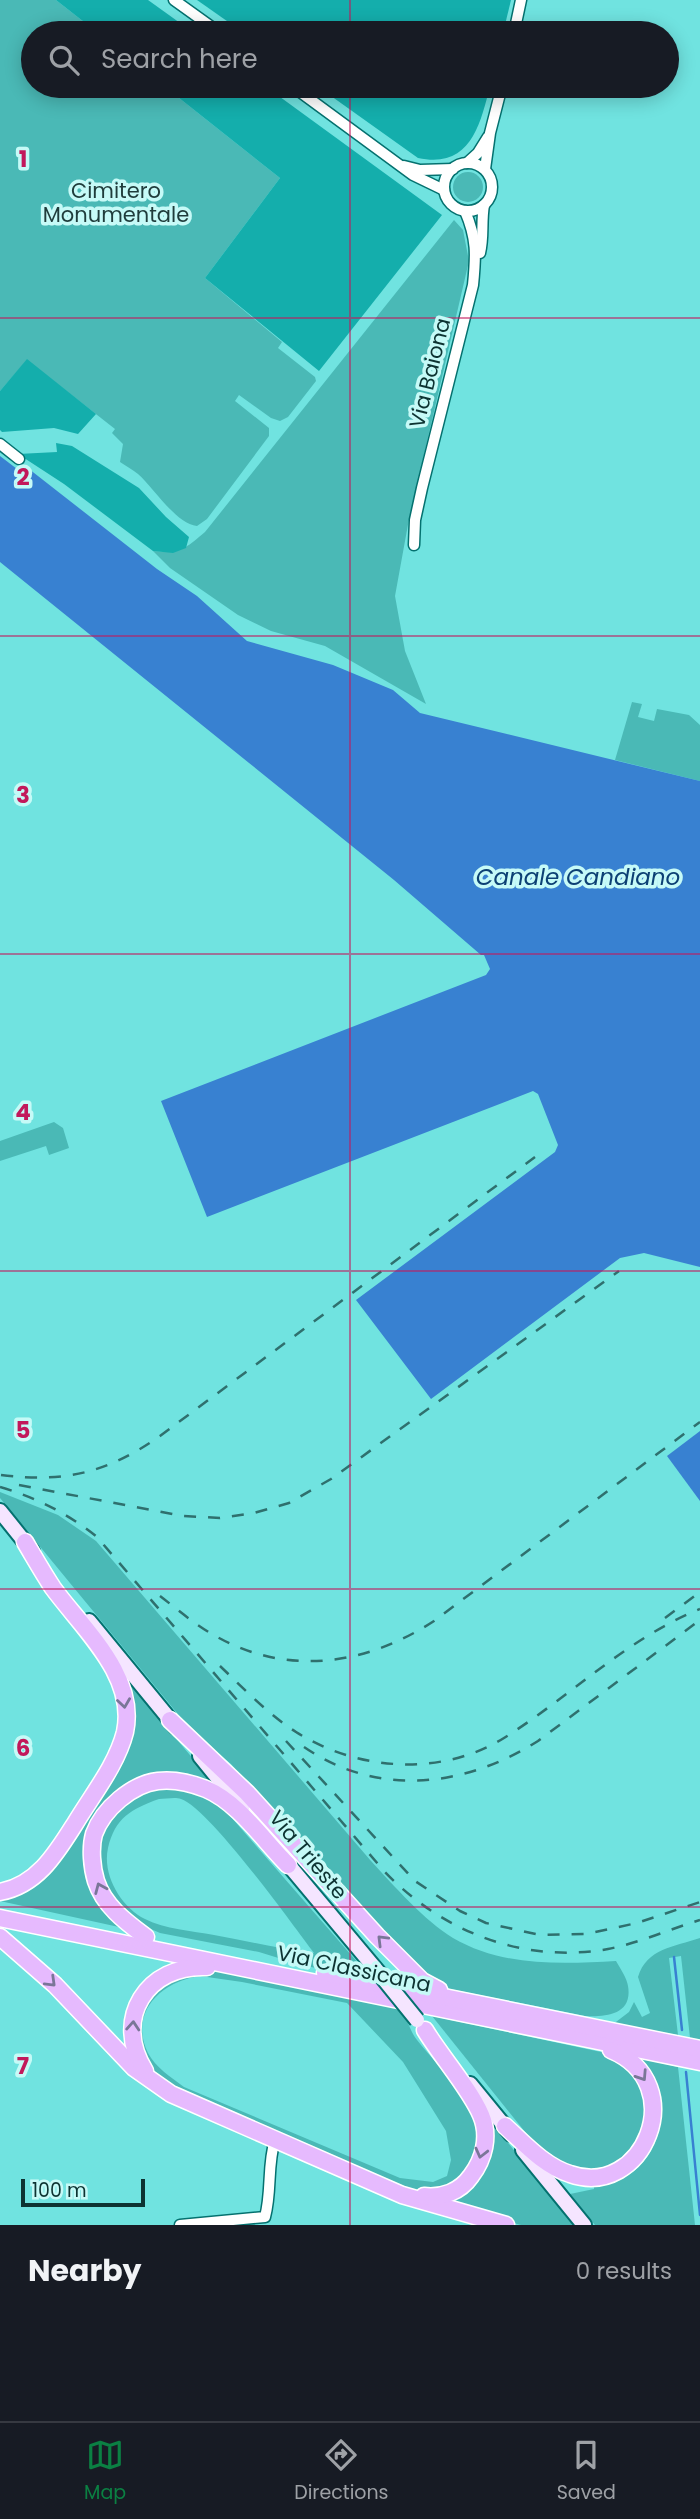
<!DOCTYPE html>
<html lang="en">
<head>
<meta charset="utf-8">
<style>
	body { margin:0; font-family:Poppins,sans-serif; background:#242831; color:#f1f3f6 }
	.scale { position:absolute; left:21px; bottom:18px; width:124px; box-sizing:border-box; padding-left:7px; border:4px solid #0d3332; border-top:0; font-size:19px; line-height:24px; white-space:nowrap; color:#0d3332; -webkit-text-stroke:5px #c6faf7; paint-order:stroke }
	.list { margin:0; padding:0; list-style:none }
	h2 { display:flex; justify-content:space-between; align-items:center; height:91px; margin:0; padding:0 28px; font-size:30px }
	h2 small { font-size:23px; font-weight:400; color:#9ea1a6 }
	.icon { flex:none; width:38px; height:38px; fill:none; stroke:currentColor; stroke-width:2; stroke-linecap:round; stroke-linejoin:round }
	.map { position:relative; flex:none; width:700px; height:2225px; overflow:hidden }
	.search { position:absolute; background:#171b24; box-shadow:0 4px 18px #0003; left:21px; right:21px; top:21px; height:77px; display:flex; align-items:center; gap:18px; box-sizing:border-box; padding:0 24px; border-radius:38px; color:#9ea1a6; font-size:26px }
	.sheet { height:196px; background:#171b24 }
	nav { display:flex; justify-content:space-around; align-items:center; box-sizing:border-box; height:98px; border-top:2px solid #363941; background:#171b24; font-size:19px; color:#9ea1a6 }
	nav a { display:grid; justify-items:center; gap:4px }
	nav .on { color:#0b8043 }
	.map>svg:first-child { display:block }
</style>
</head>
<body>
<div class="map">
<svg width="700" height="2225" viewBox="0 0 700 2225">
	<rect width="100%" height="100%" fill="#70e3e0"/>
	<g fill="#4ab9b6" fill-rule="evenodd">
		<path d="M0,0h56l42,33h-65v53h131l116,92 -75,100 77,64 -4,6 37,29 1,4 -28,36 -8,4 -9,-3 -32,-23 -4,6 34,27v8l-62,83 -10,7c-22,-3 -42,-37 -59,-52 -5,-4 -12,-8 -18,-12l3,-18 -11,-11 3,-4 -88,-69 -27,31z"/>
		<circle cx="468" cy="187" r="15"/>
		<path d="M454,220l9,10 6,31 -60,258 -14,77 10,55 21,53 -101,-58 -54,-15 -33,-16 -68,-47 -17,-17c27,3 32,-2 52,-19z"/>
		<polygon points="632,702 642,704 638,717 654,721 657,709 689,715 700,725 700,781 615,760"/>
		<polygon points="54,1122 63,1128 69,1148 49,1155 46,1146 0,1161 0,1141"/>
		<path d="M0,1492l58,23 38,26 275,320c23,25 54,60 82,77 50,29 108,26 163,23 4,7 11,17 12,25 5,29 -23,31 -43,30l-135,-27 -16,-7 -35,-30 -168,-188 -40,-34 -191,-232z"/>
		<path d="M128,1681l87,104c-38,-17 -49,-11 -87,1l-40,66 40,77 -128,-28v-3l59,-37 73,-157z"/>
		<path d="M171,1784l47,18 154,177 -71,-14 -42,-13 -99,-19 -25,-11 -26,-26 -8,-20 -3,-33 7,-20 24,-26zM159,1799c7,0 16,-2 22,0 28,9 111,125 133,154 -33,-4 -67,-12 -100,-18 -22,-4 -49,-6 -69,-16 -24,-12 -43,-44 -37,-71 7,-30 23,-39 51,-49z"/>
		<path d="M700,1938v102l-10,-2 -9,-82 -12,2 9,77 -66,-10 17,-13 5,-10 8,15 8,-4 -12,-36c9,-29 36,-30 62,-39z"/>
		<path d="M201,1969l27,3 165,32c5,5 11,10 14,17 3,6 5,13 10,19 27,34 93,94 45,136 -21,18 -27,19 -54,15l-226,-98 -33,-23 -7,-12 -3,-44 24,-32zM200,1976l42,6 105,21 56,59 43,69 5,29 -4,16 -14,6 -33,-4 -216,-91c-12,-9 -29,-20 -36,-34 -20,-41 14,-72 52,-77z"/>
		<polygon points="432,2016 601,2052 623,2060 650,2102 638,2149 603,2171 567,2169 538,2148"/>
		<path d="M635,2057l43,10 17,158h-100l-25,-31 24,-5v-6c9,-1 19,-1 27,-4 34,-15 50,-62 34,-95 -5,-10 -13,-18 -20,-27z"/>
		<polygon points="489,2119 574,2225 521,2225 439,2203 472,2184"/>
	</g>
	<g fill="#14aeac">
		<polygon points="56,0 148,0 194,33 98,33"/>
		<polygon points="197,0 511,0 503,33 244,33"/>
		<polygon points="164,86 265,86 442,215 319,371 205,278 280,178"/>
		<path d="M317,86h173c-10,40 -20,83 -72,72z"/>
		<polygon points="27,359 96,414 78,434 54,428 2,432 0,430 0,391"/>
		<polygon points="56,443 72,446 139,488 166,517 189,537 186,548 173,553 153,551 64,484 18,454 57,452"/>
	</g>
	<g fill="#3881d1">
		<polygon points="0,456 17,469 29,469 157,569 197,596 247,641 333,665 393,690 420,713 700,781 700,1267 644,1253 620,1258 431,1399 356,1300 555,1152 558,1145 538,1094 533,1091 207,1217 161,1101 486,975 490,969 484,955 481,955 394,880 0,562"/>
		<polygon points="700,1431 700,1501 667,1456"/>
	</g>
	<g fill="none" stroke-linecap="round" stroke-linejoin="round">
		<g stroke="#3881d1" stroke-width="2.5">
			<polyline points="674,1957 682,2030"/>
			<polyline points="686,2072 700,2215"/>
		</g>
		<defs>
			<g id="minor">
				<polyline points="174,0 220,33"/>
				<polyline points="514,33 521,0"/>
				<polyline points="292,86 413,175 444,190"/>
				<circle cx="468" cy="187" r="24"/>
				<polyline points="467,163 478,153 488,137"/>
				<polyline points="404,166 420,170 453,169"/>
				<polyline points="485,169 490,133 502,86"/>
				<path d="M480,253c4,-16 1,-31 4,-48"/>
				<polyline points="0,444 19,459"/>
				<path d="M414,545l1,-25 7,-32 51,-203c3,-30 4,-46 -8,-74"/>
				<path d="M180,2225l85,-8c7,-26 2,-52 10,-77"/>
			</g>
			<g id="secondary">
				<polyline points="0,1511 32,1551"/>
				<polyline points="89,1621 176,1727"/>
				<polyline points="200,1756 242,1808"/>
				<polyline points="282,1857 379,1973"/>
				<polyline points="470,2084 511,2134"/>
				<polyline points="523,2150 584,2225"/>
			</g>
			<g id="trunk">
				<polyline points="170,1720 247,1793 377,1936 422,1981 439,1990"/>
				<path d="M0,1892c38,-7 57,-40 76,-70 17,-28 41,-58 49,-90 12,-56 -42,-103 -72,-144 -10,-15 -19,-31 -28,-46"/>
				<polyline points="0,1918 700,2062"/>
				<polyline points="0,1937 55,1985 134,2068 171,2094 402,2195 506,2225"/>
				<path d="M146,1937c-20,-15 -42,-31 -50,-56 -4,-13 -6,-33 -2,-47 9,-25 38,-50 64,-53 16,-2 33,2 48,8 33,14 57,51 82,76"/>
				<polyline points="325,1973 700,2049"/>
				<path d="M145,2071c-33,-52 2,-107 62,-104"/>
				<path d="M505,2126c19,17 39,40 65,48 73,26 122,-90 41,-124"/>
				<path d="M424,2196c18,2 36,-4 47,-20 13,-17 19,-40 10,-61 -11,-26 -41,-60 -56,-85"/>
			</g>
		</defs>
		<use href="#minor" stroke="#04716f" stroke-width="13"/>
		<use href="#secondary" stroke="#04716f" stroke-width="18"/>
		<use href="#trunk" stroke="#fff" stroke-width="19"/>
		<use href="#minor" stroke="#fff" stroke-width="10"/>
		<use href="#secondary" stroke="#f5e5ff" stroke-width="14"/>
		<use href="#trunk" stroke="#e6bafe" stroke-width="16"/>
		<g stroke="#2f706e" stroke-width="2.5" stroke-dasharray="12 12" stroke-linecap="butt">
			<path d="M1,1475c64,8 106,-2 159,-39l375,-279"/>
			<polyline points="19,1485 183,1516 220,1518 254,1513 289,1503 331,1479 619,1271"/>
			<path d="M0,1487c37,11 67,26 97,50l287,334c58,61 140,93 224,78 31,-6 62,-20 92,-29"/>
			<path d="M160,1596c17,13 33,27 52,38 73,43 153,32 222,-13l266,-199"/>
			<polyline points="665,1618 700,1592"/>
			<path d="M220,1666c24,23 48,48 76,66 62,39 145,45 208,6 67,-42 122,-99 196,-129"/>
			<polyline points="286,1741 415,1881 460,1911 486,1923 540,1935 586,1934 637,1923 700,1902"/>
			<path d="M304,1747c75,51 161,40 234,-6l162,-121"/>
		</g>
		<defs>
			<polyline id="secondary-bridge" points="379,1973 417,2020"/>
		</defs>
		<use href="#secondary-bridge" stroke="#04716f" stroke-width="18" stroke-linecap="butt"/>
		<use href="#secondary-bridge" stroke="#f5e5ff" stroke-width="14"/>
	</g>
	<defs><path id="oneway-chevron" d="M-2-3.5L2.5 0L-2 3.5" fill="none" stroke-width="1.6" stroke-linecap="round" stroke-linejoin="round" transform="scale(1.75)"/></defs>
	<g stroke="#7a7698">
		<use href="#oneway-chevron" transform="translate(124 1703) rotate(82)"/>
		<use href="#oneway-chevron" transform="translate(100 1888) rotate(-113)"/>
		<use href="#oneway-chevron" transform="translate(382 1940) rotate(-135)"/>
		<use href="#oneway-chevron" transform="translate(51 1982) rotate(44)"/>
		<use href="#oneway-chevron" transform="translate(133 2026) rotate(-86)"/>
		<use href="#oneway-chevron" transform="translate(642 2076) rotate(57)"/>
		<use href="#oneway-chevron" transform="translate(481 2153) rotate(104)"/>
	</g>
	<path fill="none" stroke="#c2185b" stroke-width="2" stroke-opacity="0.55" d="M350,0v33M350,86v2139M0,318h700M0,636h700M0,954h700M0,1271h700M0,1589h700M0,1907h700"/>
	<g text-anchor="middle" stroke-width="7" stroke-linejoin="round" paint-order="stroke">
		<g font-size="21" fill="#1f3c3b" stroke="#c6faf7">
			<text x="116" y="198">Cimitero<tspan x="116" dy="24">Monumentale</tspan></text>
		</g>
		<g font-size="21" fill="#0d3332" stroke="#c6faf7">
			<text transform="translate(430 373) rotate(-76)" y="7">Via Baiona</text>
			<text transform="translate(308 1855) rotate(50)" y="7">Via Trieste</text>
			<text transform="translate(354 1969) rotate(12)" y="7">Via Classicana</text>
		</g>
		<g font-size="23" font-style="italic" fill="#0c4074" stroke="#c6faf7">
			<text x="578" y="885">Canale Candiano</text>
		</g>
	</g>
	<g font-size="23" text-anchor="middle" font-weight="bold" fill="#c2185b" stroke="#c6faf7" stroke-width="7" stroke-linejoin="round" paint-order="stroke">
		<text x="23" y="167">1</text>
		<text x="23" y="485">2</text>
		<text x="23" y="803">3</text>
		<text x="23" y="1120">4</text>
		<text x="23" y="1438">5</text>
		<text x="23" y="1756">6</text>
		<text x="23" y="2074">7</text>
	</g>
</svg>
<div class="scale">100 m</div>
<div class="search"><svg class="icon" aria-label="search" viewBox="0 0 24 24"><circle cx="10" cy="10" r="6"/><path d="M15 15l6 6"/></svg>Search here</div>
</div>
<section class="sheet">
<h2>Nearby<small>0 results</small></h2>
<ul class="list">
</ul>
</section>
<nav>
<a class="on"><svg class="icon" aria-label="map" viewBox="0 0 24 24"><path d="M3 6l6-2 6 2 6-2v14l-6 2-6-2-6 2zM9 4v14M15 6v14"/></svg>Map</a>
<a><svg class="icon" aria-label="directions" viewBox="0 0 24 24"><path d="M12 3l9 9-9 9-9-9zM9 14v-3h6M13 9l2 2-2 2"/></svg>Directions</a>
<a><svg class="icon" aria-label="saved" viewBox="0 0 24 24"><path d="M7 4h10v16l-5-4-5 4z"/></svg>Saved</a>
</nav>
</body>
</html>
